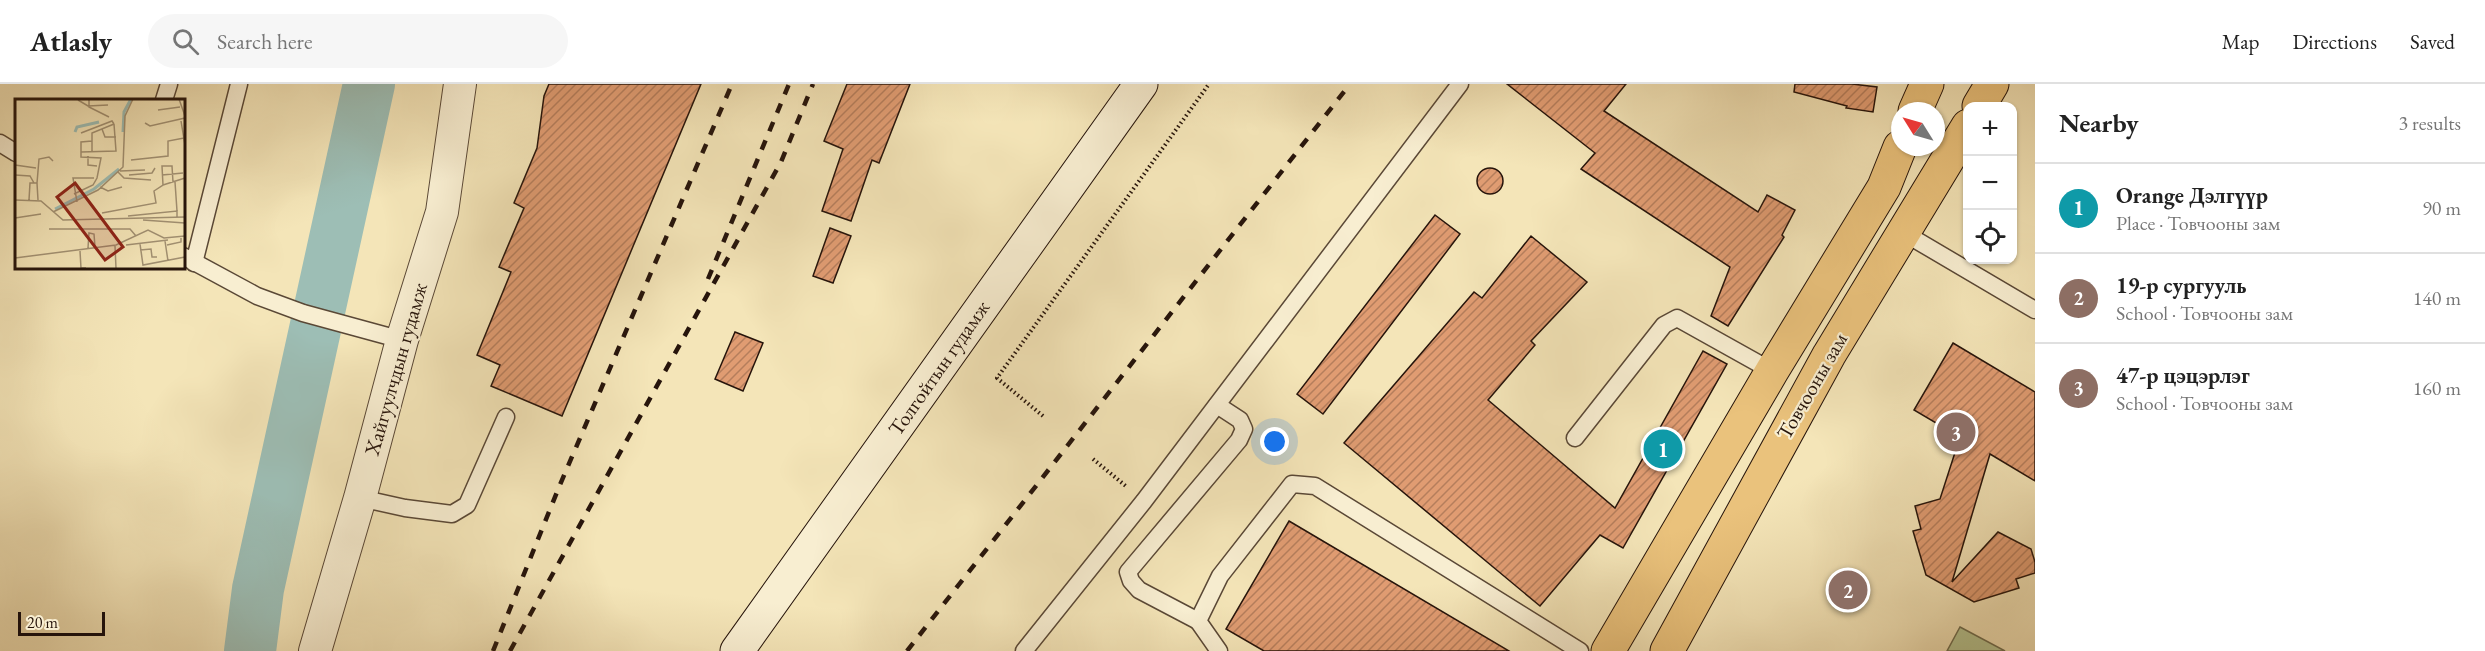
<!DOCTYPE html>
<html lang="en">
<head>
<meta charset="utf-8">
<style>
	body { margin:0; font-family:"EB Garamond",serif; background:#f6f6f6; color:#222 }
	.controls { position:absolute; right:18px; top:18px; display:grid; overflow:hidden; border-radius:12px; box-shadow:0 2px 4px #0004 }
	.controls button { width:54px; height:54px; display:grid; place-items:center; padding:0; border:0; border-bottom:2px solid #e0e0e0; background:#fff; color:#222; font:30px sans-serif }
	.compass { position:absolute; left:1891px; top:18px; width:54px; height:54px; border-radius:50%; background:#fff; box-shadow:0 2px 4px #0004; rotate:307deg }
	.scale { position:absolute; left:18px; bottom:15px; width:87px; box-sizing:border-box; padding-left:6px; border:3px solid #26140b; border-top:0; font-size:16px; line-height:21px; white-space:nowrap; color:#26140b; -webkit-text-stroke:4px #f8eed1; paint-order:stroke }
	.you { position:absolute; left:1275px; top:358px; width:21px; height:21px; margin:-15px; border:4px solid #fff; border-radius:50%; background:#1a73e8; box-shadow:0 0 0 9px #1a73e833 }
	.badge { display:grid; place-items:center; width:39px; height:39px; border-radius:50%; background:#111827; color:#fff; font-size:20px; font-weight:700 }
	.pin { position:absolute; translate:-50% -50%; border:3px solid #fff; box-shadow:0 2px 6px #0006 }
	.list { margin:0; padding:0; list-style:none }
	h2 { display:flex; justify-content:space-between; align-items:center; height:78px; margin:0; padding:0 24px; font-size:26px }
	h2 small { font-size:20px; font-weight:400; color:#767676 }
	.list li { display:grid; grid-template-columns:39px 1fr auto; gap:18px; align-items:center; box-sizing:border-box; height:90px; padding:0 24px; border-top:2px solid #e0e0e0 }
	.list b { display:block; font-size:22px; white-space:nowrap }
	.list p { margin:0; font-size:20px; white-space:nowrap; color:#767676 }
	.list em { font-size:20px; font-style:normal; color:#767676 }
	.icon { flex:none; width:33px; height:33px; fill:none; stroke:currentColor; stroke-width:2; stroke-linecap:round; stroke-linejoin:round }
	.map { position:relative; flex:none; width:2035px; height:567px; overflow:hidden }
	header { display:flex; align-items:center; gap:36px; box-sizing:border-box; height:84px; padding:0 30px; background:#fff; border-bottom:2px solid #e0e0e0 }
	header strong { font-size:28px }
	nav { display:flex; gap:33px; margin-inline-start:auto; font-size:21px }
	.search { width:420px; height:54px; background:#f6f6f6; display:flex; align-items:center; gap:15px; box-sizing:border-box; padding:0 21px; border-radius:33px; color:#767676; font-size:22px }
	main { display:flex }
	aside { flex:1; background:#fff }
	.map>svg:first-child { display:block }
</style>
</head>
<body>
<header>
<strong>Atlasly</strong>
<div class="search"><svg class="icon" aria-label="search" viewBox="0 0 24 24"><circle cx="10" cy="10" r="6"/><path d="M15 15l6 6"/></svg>Search here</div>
<nav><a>Map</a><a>Directions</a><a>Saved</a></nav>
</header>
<main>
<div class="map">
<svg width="2035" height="567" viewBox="0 0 2035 567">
	<defs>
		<pattern id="building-hatch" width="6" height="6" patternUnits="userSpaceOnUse" patternTransform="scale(1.5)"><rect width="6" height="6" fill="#e09c72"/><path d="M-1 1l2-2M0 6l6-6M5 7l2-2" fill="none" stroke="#b57e5c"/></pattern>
	</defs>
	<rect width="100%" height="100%" fill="#f4e5b8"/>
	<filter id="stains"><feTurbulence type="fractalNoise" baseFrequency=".00333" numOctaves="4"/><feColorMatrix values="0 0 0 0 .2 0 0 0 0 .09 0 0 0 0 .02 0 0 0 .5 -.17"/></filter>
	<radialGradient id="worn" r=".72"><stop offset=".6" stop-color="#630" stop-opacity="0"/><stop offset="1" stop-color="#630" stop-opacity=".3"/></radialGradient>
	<polygon fill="#b6c693" stroke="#6e6d4f" stroke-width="1.5" points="1960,543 2005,567 1947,567"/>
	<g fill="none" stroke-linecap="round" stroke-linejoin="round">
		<polyline stroke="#9dbeb5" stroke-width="52" points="250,567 258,505 369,0"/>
	</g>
	<g fill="url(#building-hatch)" stroke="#26140b" stroke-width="1.5">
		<polygon points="549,0 701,0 562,332 491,302 500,281 477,271 511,188 499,183 524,124 514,119 537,64 544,12"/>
		<polygon points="847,0 910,0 879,79 872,76 851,137 822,127 843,65 824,57"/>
		<polygon points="1507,0 1626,0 1604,27 1758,128 1767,111 1795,126 1782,151 1784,153 1728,242 1711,232 1730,183 1581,85 1595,69"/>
		<polygon points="1795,0 1852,0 1877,3 1873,28 1846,24 1847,22 1794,8"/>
		<circle cx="1490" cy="97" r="13"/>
		<polygon points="1435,131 1460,150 1323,330 1297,310"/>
		<polygon points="830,144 851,152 833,199 813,192"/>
		<polygon points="1531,152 1587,198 1531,257 1535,261 1488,316 1615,424 1703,267 1727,280 1623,464 1600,451 1540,522 1344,359 1474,208 1482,214"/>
		<polygon points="735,248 763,259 743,307 715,295"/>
		<polygon points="1953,259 2035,308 2035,397 1990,370 1952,498 1998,448 2031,465 2035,478 2035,489 2016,495 2019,504 1974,518 1926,491 1913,447 1921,445 1915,422 1940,415 1960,353 1914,326"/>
		<polygon points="1289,437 1509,567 1264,567 1226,545"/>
	</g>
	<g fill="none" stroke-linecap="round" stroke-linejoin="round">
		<defs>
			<g id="lane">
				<polyline points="164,16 169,0"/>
				<polyline points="0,59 16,69"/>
				<polyline points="1904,149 2035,226"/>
				<polyline points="183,172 257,212 303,229 402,256"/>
				<polyline points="194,179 239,0"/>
				<polyline points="1575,354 1664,241 1677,234 1772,287"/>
				<polyline points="360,414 405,424 452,430 467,421 506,333"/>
				<polyline points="1198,537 1139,506 1131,497 1128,488 1239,356 1244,345 1240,336 1217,321"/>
				<polyline points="1024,567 1144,417 1460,0"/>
				<polyline points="1219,567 1198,537 1220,492 1292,400 1315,402 1580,567"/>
			</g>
			<polyline id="street" points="315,567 360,414 402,256 442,128 460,0"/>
			<polyline id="secondary" points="737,567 1141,0"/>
			<g id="highway">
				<polyline points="1979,22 1992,0"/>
				<polyline points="1915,27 1927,0"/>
				<polyline points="1608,567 1772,287 1884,103 1900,63"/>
				<polyline points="1667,567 1829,271 1968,42"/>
			</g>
		</defs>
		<use href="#lane" stroke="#5a4836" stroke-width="19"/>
		<use href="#street" stroke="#5a4836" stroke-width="34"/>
		<use href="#secondary" stroke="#26140b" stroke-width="35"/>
		<use href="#highway" stroke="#26140b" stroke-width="35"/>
		<g stroke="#26140b" stroke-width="4" stroke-dasharray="1.5 3" stroke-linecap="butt">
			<polyline points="1043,332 997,294 1209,0"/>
			<polyline points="1093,375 1127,403"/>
		</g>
		<use href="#lane" stroke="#f8eed1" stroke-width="16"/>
		<use href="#street" stroke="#f8eed1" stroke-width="32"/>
		<use href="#secondary" stroke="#f8eed1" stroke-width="33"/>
		<use href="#highway" stroke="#eac27c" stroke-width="33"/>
		<g stroke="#26140b" stroke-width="4.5" stroke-dasharray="10 10" stroke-linecap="butt">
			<polyline points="708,195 789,0"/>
			<polyline points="493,567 559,403 732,0"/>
			<polyline points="510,567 781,78 813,0"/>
			<polyline points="907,567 1350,0"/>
		</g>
	</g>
	<g text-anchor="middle" stroke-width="4.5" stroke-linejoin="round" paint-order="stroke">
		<g font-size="21" fill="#26140b" stroke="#f8eed1">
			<text transform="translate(939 284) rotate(-55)" y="7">Толгойтын гудамж</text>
			<text transform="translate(396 285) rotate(-74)" y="7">Хайгуулчдын гудамж</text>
			<text transform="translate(1812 302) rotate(-60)" y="7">Товчооны зам</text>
		</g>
	</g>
	<g transform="translate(15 15)">
		<rect width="170" height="170" fill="#f4e5b8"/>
		<path fill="none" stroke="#9dbeb5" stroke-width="3" d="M60,33l2,-5 22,-5M108,33l1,-20 7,-13M40,110l39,-20 25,-20"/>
		<path fill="none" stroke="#a29173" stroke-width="1.5" d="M74,0v8l20,10M164,0l6,17M63,1l10,6 20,-1M143,11l22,-3M166,22l4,24M130,24l5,3 35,-8M87,30l3,8h11M66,34l31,-12 2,3M66,53l35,-1 -2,-27M77,53v-19l22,-9M73,57v9l9,1M116,61l37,-4v-15l16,-3M0,66l21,3M105,72l25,-1M103,73l6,6 27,2M0,76l15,1 4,7M114,76l23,-2 3,-5M147,76l21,-2M160,83l2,29M22,84l2,-24 10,-2 4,4M148,86l22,-7M85,88l8,4 14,-4M59,95l19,-9 4,-7 4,-20 -20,-1v-15l11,-1M0,101l26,1 22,19 122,-3M14,101l1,-17h7l1,17M62,103l-4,-24h21M38,113l45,-22 25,-23 2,-51 8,-17M87,114l54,-10 -2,-12 9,-6 -1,-19h10l1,16M113,117l49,-5v6M0,119l26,-4M128,121l42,3M34,130h81l6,7M150,142l3,20M125,145l3,21 42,-8M111,146l42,-5M152,146l14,-3v-4M100,147l1,22M73,149l1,-15 5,1 1,13M125,151l11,-1 1,8h5M65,152l1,17h5M0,159l101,-13 32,-15 16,8 21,-2"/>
		<path fill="#8f2418" fill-opacity="0.15" stroke="#8f2418" stroke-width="3" d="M60,84l48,64 -18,13 -48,-63z"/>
		<rect width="170" height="170" fill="none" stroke="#26140b" stroke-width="3"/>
	</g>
	<rect width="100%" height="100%" filter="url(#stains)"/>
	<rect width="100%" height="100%" fill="url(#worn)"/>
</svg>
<div class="controls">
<button>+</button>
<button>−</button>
<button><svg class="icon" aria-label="locate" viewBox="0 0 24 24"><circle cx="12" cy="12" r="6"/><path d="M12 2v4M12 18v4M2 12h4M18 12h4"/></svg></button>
</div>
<svg class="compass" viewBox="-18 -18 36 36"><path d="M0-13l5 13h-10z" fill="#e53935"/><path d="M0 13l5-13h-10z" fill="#767676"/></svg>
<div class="scale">20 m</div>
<div class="you"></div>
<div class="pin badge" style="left:1663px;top:365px;background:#0f9aa8">1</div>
<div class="pin badge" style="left:1848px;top:506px;background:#8d6e63">2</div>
<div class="pin badge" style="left:1956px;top:348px;background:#8d6e63">3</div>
</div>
<aside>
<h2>Nearby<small>3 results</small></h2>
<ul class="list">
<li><span class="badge" style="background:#0f9aa8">1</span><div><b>Orange Дэлгүүр</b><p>Place · Товчооны зам</p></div><em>90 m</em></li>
<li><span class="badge" style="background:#8d6e63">2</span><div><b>19-р сургууль</b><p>School · Товчооны зам</p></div><em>140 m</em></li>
<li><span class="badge" style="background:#8d6e63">3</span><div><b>47-р цэцэрлэг</b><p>School · Товчооны зам</p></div><em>160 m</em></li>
</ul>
</aside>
</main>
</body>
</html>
